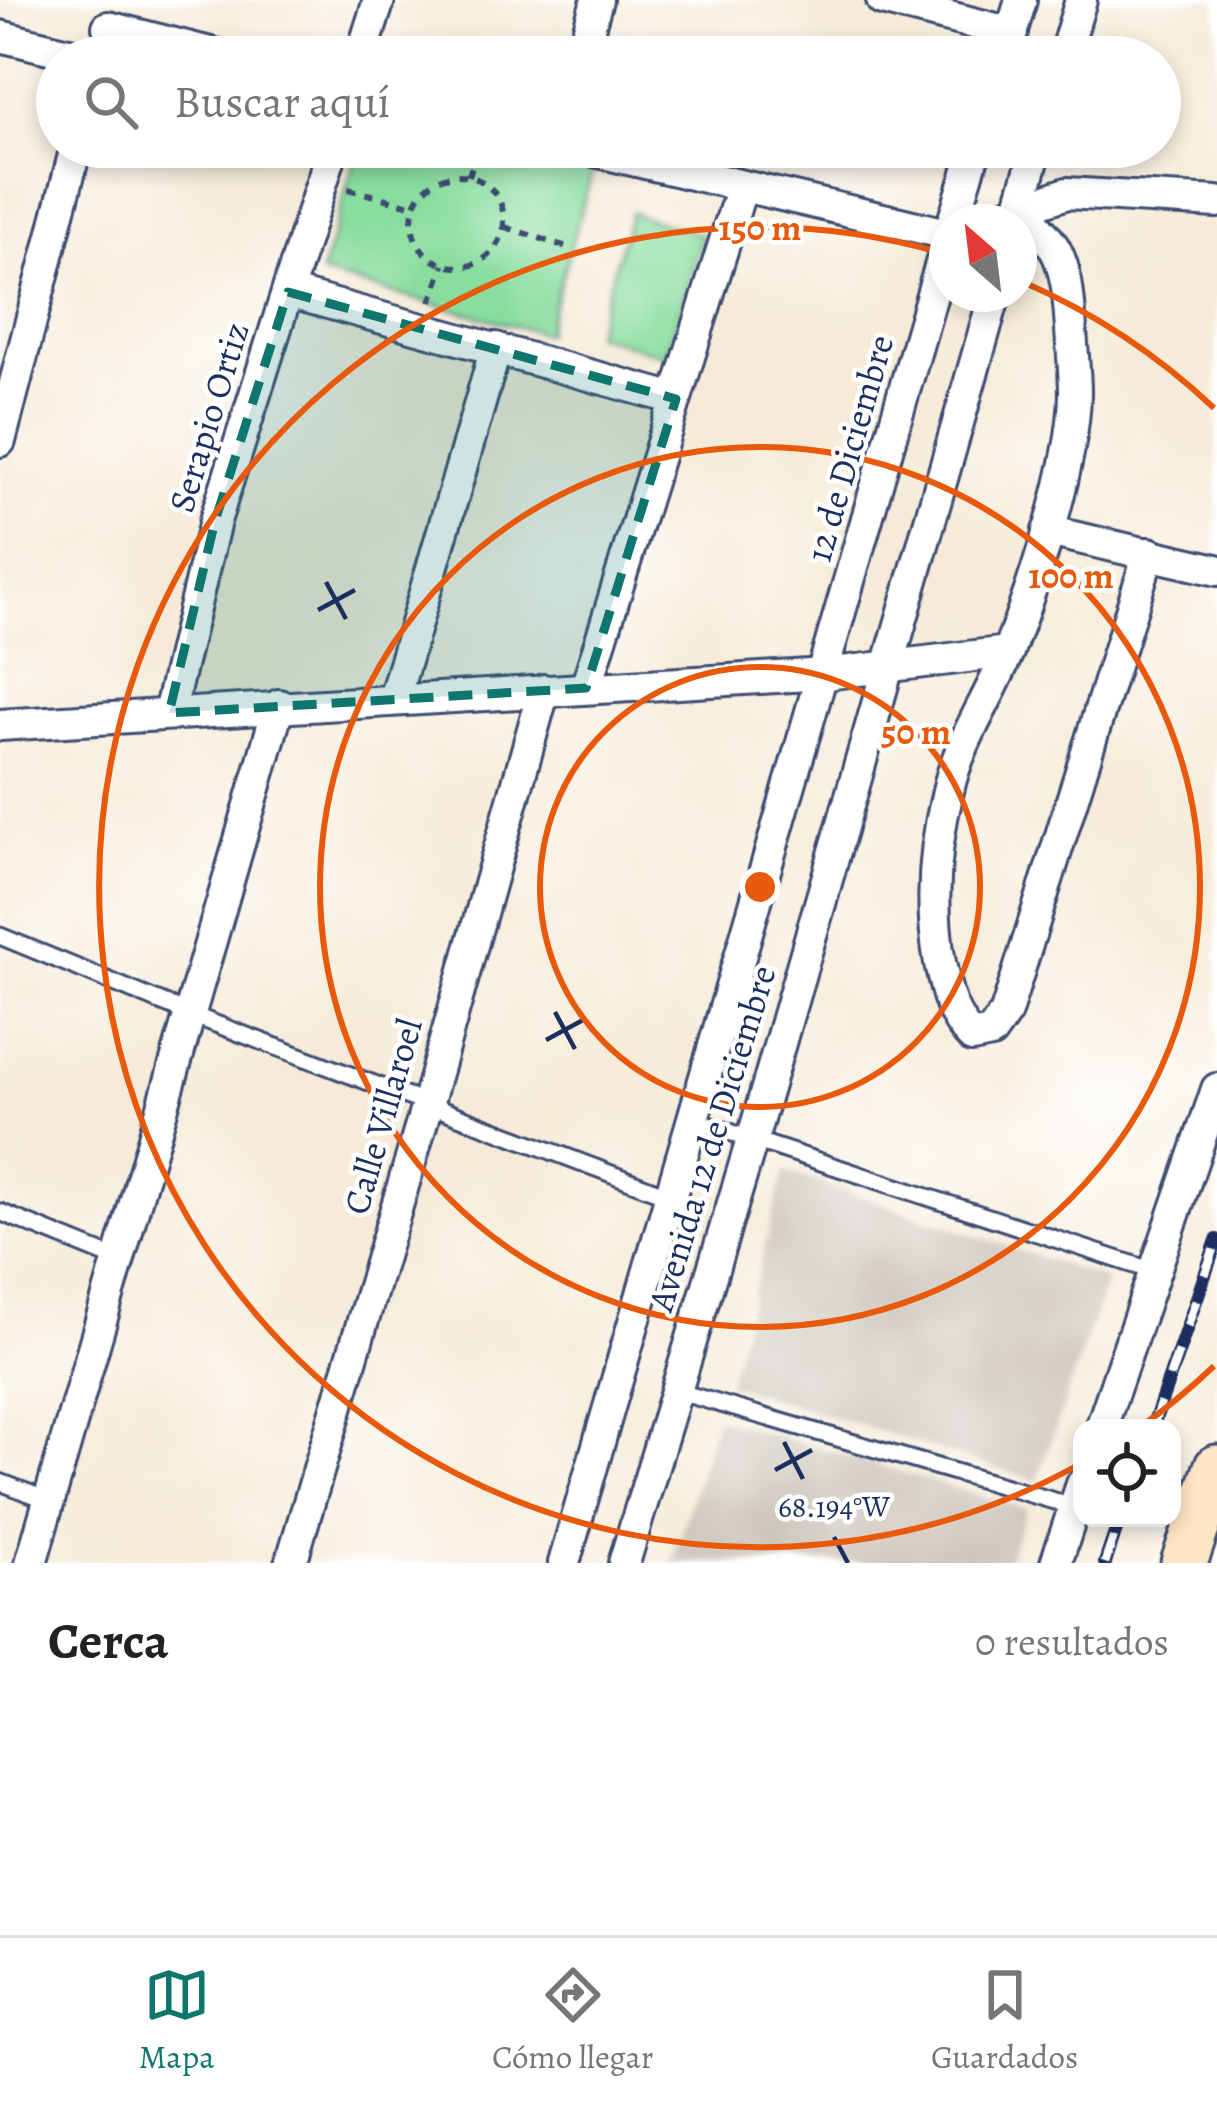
<!DOCTYPE html>
<html lang="es">
<head>
<meta charset="utf-8">
<style>
	body { margin:0; font-family:Alegreya,serif; background:#f6f6f6; color:#222 }
	.controls { position:absolute; right:36px; bottom:36px; display:grid; overflow:hidden; border-radius:24px; box-shadow:0 6px 18px #0003 }
	.controls button { width:108px; height:108px; display:grid; place-items:center; padding:0; border:0; border-bottom:3px solid #e0e0e0; background:#fff; color:#222; font:60px sans-serif }
	.compass { position:absolute; left:929px; top:204px; width:108px; height:108px; border-radius:50%; background:#fff; box-shadow:0 6px 18px #0003; rotate:332deg }
	.list { margin:0; padding:0; list-style:none }
	h2 { display:flex; justify-content:space-between; align-items:center; height:156px; margin:0; padding:0 48px; font-size:51px }
	h2 small { font-size:39px; font-weight:400; color:#767676 }
	.icon { flex:none; width:66px; height:66px; fill:none; stroke:currentColor; stroke-width:2; stroke-linecap:round; stroke-linejoin:round }
	.map { position:relative; flex:none; width:1217px; height:1563px; overflow:hidden }
	.search { position:absolute; background:#fff; box-shadow:0 6px 18px #0003; left:36px; right:36px; top:36px; height:132px; display:flex; align-items:center; gap:30px; box-sizing:border-box; padding:0 42px; border-radius:66px; color:#767676; font-size:45px }
	.sheet { height:372px; background:#fff }
	nav { display:flex; justify-content:space-around; align-items:center; box-sizing:border-box; height:168px; border-top:3px solid #e0e0e0; background:#fff; font-size:33px; color:#767676 }
	nav a { display:grid; justify-items:center; gap:6px }
	nav .on { color:#0f766e }
	.map>svg:first-child { display:block }
</style>
</head>
<body>
<div class="map">
<svg width="1217" height="1563" viewBox="0 0 1217 1563">
	<rect width="100%" height="100%" fill="#fff"/>
	<filter id="ink" filterUnits="userSpaceOnUse"><feTurbulence type="fractalNoise" baseFrequency=".00833" numOctaves="2"/><feDisplacementMap in="SourceGraphic" scale="24" xChannelSelector="R" yChannelSelector="G"/><feConvolveMatrix kernelMatrix="1 2 1 2 8 2 1 2 1" color-interpolation-filters="sRGB"/></filter>
	<filter id="wash" filterUnits="userSpaceOnUse"><feTurbulence type="fractalNoise" baseFrequency=".004" numOctaves="4" result="noise"/><feDisplacementMap in="SourceGraphic" scale="48" xChannelSelector="R" yChannelSelector="G"/><feGaussianBlur stdDeviation="2.7" result="paint"/><feColorMatrix in="noise" values="0 0 0 0 0 0 0 0 0 0 0 0 0 0 0 0 0 1.4 0 .05"/><feComposite in="paint" operator="in"/></filter>
	<g filter="url(#wash)">
		<rect width="100%" height="100%" fill="#f6ebd8"/>
		<g fill="#cbc3b8">
			<polygon points="785,1171 1107,1280 1037,1481 728,1384"/>
			<polygon points="716,1418 1027,1509 1006,1563 672,1563"/>
		</g>
		<g fill="#89dd9f" stroke="#52867e" stroke-width="3">
			<polygon points="359,147 501,147 593,170 545,334 321,274"/>
			<polygon points="631,213 703,235 666,356 594,334"/>
		</g>
	</g>
	<g filter="url(#ink)">
		<g fill="none" stroke-linecap="round" stroke-linejoin="round">
			<defs>
				<g id="service">
					<polyline points="0,936 192,1015 667,1195"/>
					<polyline points="690,1119 1153,1271"/>
					<polyline points="0,1212 116,1259"/>
					<polyline points="676,1391 1075,1507"/>
					<polyline points="0,1482 50,1501"/>
				</g>
				<g id="minor">
					<polyline points="882,0 1012,33"/>
					<polyline points="108,27 226,57"/>
					<polyline points="0,36 85,57"/>
					<polyline points="361,57 379,0"/>
					<polyline points="581,57 597,0"/>
					<polyline points="1004,57 1021,0"/>
					<polyline points="1064,57 1081,0"/>
					<polyline points="577,147 947,234"/>
					<path d="M1019,207c11,13 27,27 36,42 13,24 14,54 16,80 1,21 4,43 4,64 -1,71 -40,188 -66,256 -18,48 -50,91 -61,142 -14,56 -18,115 -8,172 6,28 11,53 32,74l19,-4 15,-21 143,-459"/>
					<polyline points="953,222 976,147"/>
					<polyline points="982,222 1067,193 1217,202"/>
					<polyline points="1015,222 1037,147"/>
					<polyline points="288,292 676,399"/>
					<polyline points="0,441 76,147"/>
					<polyline points="1048,531 1217,570"/>
					<polyline points="586,688 742,186"/>
					<polyline points="394,699 496,348"/>
					<polyline points="169,713 215,521 333,147"/>
					<polyline points="0,725 825,674 1008,652"/>
					<polyline points="1101,1428 1217,1089"/>
					<polyline points="31,1563 279,705"/>
					<polyline points="291,1563 427,1105 544,690"/>
					<path d="M564,1563c124,-441 259,-879 383,-1320"/>
					<polyline points="624,1563 753,1137 995,294"/>
					<polyline points="1056,1563 1082,1484"/>
				</g>
				<polyline id="secondary" points="1184,1563 1217,1468"/>
			</defs>
			<use href="#service" stroke="#3c4b70" stroke-width="21"/>
			<use href="#minor" stroke="#3c4b70" stroke-width="36"/>
			<use href="#secondary" stroke="#3c4b70" stroke-width="51"/>
			<g stroke="#3c4b70" stroke-width="6" stroke-dasharray="9 9" stroke-linecap="butt">
				<circle cx="458" cy="221" r="46"/>
				<polyline points="469,176 478,147"/>
				<polyline points="348,189 414,206"/>
				<polyline points="505,227 570,248"/>
				<polyline points="431,302 444,265"/>
			</g>
			<use href="#service" stroke="#fff" stroke-width="15"/>
			<use href="#minor" stroke="#fff" stroke-width="30"/>
			<use href="#secondary" stroke="#fee5c5" stroke-width="45"/>
			<defs>
				<g id="rail">
					<polyline points="1152,1428 1217,1240"/>
					<polyline points="1105,1563 1120,1518"/>
				</g>
			</defs>
			<use href="#rail" stroke="#1b2f5e" stroke-width="14"/>
			<use href="#rail" stroke="#fff" stroke-width="9" stroke-dasharray="27" stroke-linecap="butt"/>
		</g>
	</g>
	<path fill="#0f766e" fill-opacity="0.2" stroke="#0f766e" stroke-width="9" stroke-dasharray="24 15" stroke-linejoin="round" d="M288,292l388,107 -90,289 -417,25 46,-192z"/>
	<path fill="none" stroke="#1b2f5e" stroke-width="4.5" d="M326,582l20,37M318,610l37,-20M555,1012l20,37M546,1040l37,-20M784,1442l19,37M775,1470l37,-20M834,1537l14,26"/>
	<g fill="none" stroke="#e8590c" stroke-width="6">
		<circle cx="760" cy="887" r="220"/>
		<circle cx="760" cy="887" r="440"/>
		<path d="M1214 1366A660 660 0 0 1 1139 1428M1080 1464A660 660 0 1 1 942 253M1023 282A660 660 0 0 1 1214 408"/>
	</g>
	<g text-anchor="middle" stroke-width="9" stroke-linejoin="round" paint-order="stroke">
		<g font-size="36" fill="#1b2f5e" stroke="#fff">
			<text transform="translate(208 417) rotate(-73)" y="13">Serapio Ortiz</text>
			<text transform="translate(849 448) rotate(-74)" y="13">12 de Diciembre</text>
			<text transform="translate(382 1116) rotate(-74)" y="13">Calle Villaroel</text>
			<text transform="translate(711 1138) rotate(-73)" y="13">Avenida 12 de Diciembre</text>
		</g>
	</g>
	<g font-size="30" text-anchor="middle" fill="#1b2f5e" stroke="#fff" stroke-width="9" stroke-linejoin="round" paint-order="stroke">
		<text x="834" y="1517">68.194°W</text>
	</g>
	<circle cx="760" cy="887" r="18" fill="#e8590c" stroke="#fff" stroke-width="6"/>
	<g font-size="36" text-anchor="middle" font-weight="bold" fill="#e8590c" stroke="#fff" stroke-width="9" stroke-linejoin="round" paint-order="stroke">
		<text x="760" y="240">150 m</text>
		<text x="1071" y="588">100 m</text>
		<text x="916" y="744">50 m</text>
	</g>
</svg>
<div class="controls">
<button><svg class="icon" aria-label="locate" viewBox="0 0 24 24"><circle cx="12" cy="12" r="6"/><path d="M12 2v4M12 18v4M2 12h4M18 12h4"/></svg></button>
</div>
<svg class="compass" viewBox="-18 -18 36 36"><path d="M0-13l5 13h-10z" fill="#e53935"/><path d="M0 13l5-13h-10z" fill="#767676"/></svg>
<div class="search"><svg class="icon" aria-label="search" viewBox="0 0 24 24"><circle cx="10" cy="10" r="6"/><path d="M15 15l6 6"/></svg>Buscar aquí</div>
</div>
<section class="sheet">
<h2>Cerca<small>0 resultados</small></h2>
<ul class="list">
</ul>
</section>
<nav>
<a class="on"><svg class="icon" aria-label="map" viewBox="0 0 24 24"><path d="M3 6l6-2 6 2 6-2v14l-6 2-6-2-6 2zM9 4v14M15 6v14"/></svg>Mapa</a>
<a><svg class="icon" aria-label="directions" viewBox="0 0 24 24"><path d="M12 3l9 9-9 9-9-9zM9 14v-3h6M13 9l2 2-2 2"/></svg>Cómo llegar</a>
<a><svg class="icon" aria-label="saved" viewBox="0 0 24 24"><path d="M7 4h10v16l-5-4-5 4z"/></svg>Guardados</a>
</nav>
</body>
</html>
